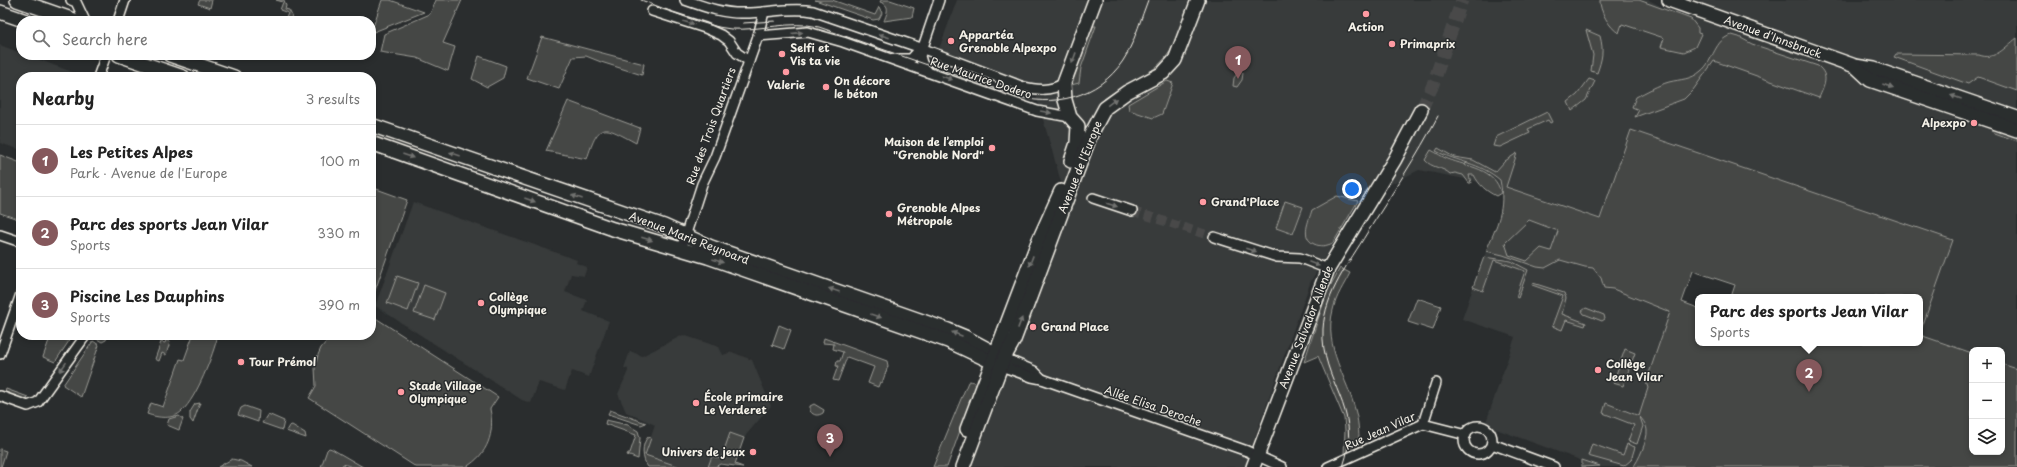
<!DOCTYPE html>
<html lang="en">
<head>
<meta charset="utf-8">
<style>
	body { margin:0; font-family:"Playpen Sans",sans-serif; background:#f6f6f6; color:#222 }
	.controls { position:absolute; right:12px; bottom:12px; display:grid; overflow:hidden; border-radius:8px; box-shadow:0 2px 6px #0003 }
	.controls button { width:36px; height:36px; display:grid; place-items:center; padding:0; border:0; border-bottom:1px solid #e0e0e0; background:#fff; color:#222; font:20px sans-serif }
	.you { position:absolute; left:1352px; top:189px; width:14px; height:14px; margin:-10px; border:3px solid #fff; border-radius:50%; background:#1a73e8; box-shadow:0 0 0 6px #1a73e833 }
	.badge { display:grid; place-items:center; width:26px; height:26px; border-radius:50%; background:#85585c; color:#fff; font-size:13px; font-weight:700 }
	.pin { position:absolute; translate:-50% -33px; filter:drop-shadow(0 1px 2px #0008) }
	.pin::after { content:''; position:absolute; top:21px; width:14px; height:12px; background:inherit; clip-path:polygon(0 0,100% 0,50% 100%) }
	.popup { position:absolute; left:1695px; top:294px; width:228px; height:52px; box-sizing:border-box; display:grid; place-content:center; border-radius:8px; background:#fff; filter:drop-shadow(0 1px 3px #0005); font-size:13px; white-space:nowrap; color:#767676 }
	.popup b { font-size:15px; color:#222 }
	.popup::after { content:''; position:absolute; left:50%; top:100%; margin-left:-8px; border:8px solid transparent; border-top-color:#fff }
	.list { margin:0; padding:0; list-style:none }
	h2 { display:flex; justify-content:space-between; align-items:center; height:52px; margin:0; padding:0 16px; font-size:17px }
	h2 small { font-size:13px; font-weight:400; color:#767676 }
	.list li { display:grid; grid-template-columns:26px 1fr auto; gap:12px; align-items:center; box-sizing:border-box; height:72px; padding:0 16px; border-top:1px solid #e0e0e0 }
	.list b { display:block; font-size:15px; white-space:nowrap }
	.list p { margin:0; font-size:13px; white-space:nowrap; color:#767676 }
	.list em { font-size:13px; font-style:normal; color:#767676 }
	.icon { flex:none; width:22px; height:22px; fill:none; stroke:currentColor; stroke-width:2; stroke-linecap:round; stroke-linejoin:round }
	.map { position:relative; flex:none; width:2017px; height:467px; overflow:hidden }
	.search { position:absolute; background:#fff; box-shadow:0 2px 6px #0003; left:16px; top:16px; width:360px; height:44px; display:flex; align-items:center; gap:10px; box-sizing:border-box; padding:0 14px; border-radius:16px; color:#767676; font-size:15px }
	.panel { position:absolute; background:#fff; box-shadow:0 2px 6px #0003; left:16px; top:72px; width:360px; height:268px; border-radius:16px }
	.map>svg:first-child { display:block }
</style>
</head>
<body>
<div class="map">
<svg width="2017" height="467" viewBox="0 0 2017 467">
	<rect width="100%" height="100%" fill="#2a2d2e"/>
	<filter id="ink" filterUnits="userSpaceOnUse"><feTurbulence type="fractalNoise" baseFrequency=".025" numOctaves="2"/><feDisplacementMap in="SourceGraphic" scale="8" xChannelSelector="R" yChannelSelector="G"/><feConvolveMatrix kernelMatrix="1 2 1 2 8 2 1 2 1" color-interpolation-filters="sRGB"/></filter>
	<g filter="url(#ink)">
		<g fill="#373a3a">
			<polygon points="957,0 1649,0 1664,8 1663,14 1666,3 1661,0 2017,0 2017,369 2002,364 2002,350 1972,350 1972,353 1920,335 1952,240 1631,130 1600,219 1505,187 1419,170 1359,200 1311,281 1255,437 1247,467 969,467 1063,189 1036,95 939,49"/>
			<polygon points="0,45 21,53 21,55 27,55 75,73 73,77 21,77 21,150 0,143"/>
			<polygon points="413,202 577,260 576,263 587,267 584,276 571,274 565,292 587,300 583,311 609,321 589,377 572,371 565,390 539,382 531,403 522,400 375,306"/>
			<polygon points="1528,219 1592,245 1636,269 1698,343 1658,467 1599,467 1485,425 1515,337 1462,319 1486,251 1513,227 1517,231"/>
			<polygon points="683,335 719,347 723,355 732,352 752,360 771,406 746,435 735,464 712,456 708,467 680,467 645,455 655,425 626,412 618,394 628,371 628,369 624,368 630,351 642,356"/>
		</g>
		<g fill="#444645" stroke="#9c9c96" fill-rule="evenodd">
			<polygon points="200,0 212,0 210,8 198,4"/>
			<polygon points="276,0 284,0 286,6 285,9 289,10 292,16 290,21 285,21 288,13 280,10 283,2"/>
			<polygon points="382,0 390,0 424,12 371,33"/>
			<polygon points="436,0 462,0 443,43 455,47 448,71 417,58 380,52 384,34 430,14"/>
			<polygon points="815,0 832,0 875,15 879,7 882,13 879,19 873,20"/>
			<path d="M881,0h9l24,8 -2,9 -28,4c3,-8 7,-16 -4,-19z"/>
			<path d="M1600,0h39l52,19 7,9v5l3,1 -6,13 -11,5 -23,-5 3,-9 -42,-14 -3,9c-9,-4 -20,-23 -19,-33z"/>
			<polygon points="1092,26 1096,26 1081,68 1079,83 1071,85"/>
			<path d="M1586,30l14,6c4,15 2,23 -3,37l-6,-2 2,-16z"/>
			<path d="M1732,35l7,2 13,7 66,22c12,10 6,20 1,32l-105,-37 -21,29 -9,9 -49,18 4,-7 -7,-3 4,-10c10,-5 22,-12 33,-15 12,-3 22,-2 32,-11 13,-10 13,-32 31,-36z"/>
			<polygon points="542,37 644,64 642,75 601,62 586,56 573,57 559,89 527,78"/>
			<path d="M2017,38v53l-39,-14 -10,7 -74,-27 2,-3 83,1c16,6 26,-8 38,-17z"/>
			<path d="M1176,40l-7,20 -10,9 -53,33 -2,-3c28,-20 58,-25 72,-59z"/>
			<polygon points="479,56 506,66 503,78 487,87 472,79"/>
			<polygon points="1239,71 1243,73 1242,80 1237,87 1233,86 1234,78"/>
			<polygon points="1589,79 1595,81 1586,100 1572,111 1568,102 1577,95"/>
			<polygon points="1167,81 1173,83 1162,114 1153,118 1129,110 1128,104"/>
			<path d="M568,101l72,27 -4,15c-32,-17 -37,-23 -49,16l-41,-8z"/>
			<polygon points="1547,112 1552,122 1550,123 1548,120 1528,129 1530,133 1500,147 1493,146 1496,137"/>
			<polygon points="1994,126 2017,134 2017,141 1992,132"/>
			<path d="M1631,130l322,110 -33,93v-36h-189l4,-12 -42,-14 -11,31 16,6v35h222v-8l52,18v99h30v-88l15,5v98h-384c5,-5 15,-28 14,-36 0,-5 -4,-11 -7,-14l3,9 -6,18 -9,-3 6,-16 -31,-12 3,-10 33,13 9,-28 -2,-6 24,-70 -57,-23 -9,-1 -3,-10 -8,-10 -8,-1 -25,-7 -15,8 -8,-1 -34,-12 -17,-4c11,-26 20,-42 14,-71 -21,-18 -41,-17 -64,-29l2,-3 16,9 19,3 22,12 10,-11 12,-8 -11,34 94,32zM1529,220l29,11 -7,20 -10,-3 -14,13 -18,-6 -4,-12z"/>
			<path d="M1431,150c6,3 11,7 17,9 20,8 47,9 53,34l-5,3c-10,-5 -17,-11 -22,-21h-5l2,8h-2l-6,-8 -8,-2 -5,1c-7,-7 -19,-6 -25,-14z"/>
			<polygon points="0,155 21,163 21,220 0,213"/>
			<polygon points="371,187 407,200 371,302"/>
			<path d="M1337,196l21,5 -25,42c-7,3 -12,4 -19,1 -14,-7 -5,-23 -2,-34z"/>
			<polygon points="1285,201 1303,207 1293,234 1276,228"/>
			<polygon points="1484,257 1511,261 1528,270 1518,298 1516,297 1525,271 1494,260 1483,291 1473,287"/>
			<path d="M1340,268l10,5c-6,12 -14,23 -17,37 -10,38 15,68 23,103 3,12 3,23 3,34l-15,7 1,-24 -1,-12 -26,-62 -14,6 23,-70z"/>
			<polygon points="397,276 418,283 408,311 387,303"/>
			<polygon points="1533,283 1564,293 1566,298 1562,314 1586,323 1585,326 1566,320 1562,330 1552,326 1563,296 1532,285"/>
			<polygon points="424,285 445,293 435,320 414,313"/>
			<polygon points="1417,298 1441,306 1433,330 1408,322"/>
			<polygon points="1586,308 1604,315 1605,319 1602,321 1584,314 1582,311"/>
			<path d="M371,315l127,82 -8,12c5,24 -2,45 -24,58h-50l-107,-69 7,-12 -1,-18 3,-13 3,-7 11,-13h39z"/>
			<polygon points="779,325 791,330 784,349 772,345"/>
			<polygon points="51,335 69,341 55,362 43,357"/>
			<polygon points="97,335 108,335 106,340 102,342 95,338"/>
			<path d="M193,335h25c-5,20 -21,62 -36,76 -9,9 -24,7 -35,3l4,-11 12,4 17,-48 4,1z"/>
			<polygon points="824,338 887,361 888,366 882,383 880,382 878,387 868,383 874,367 847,357 838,381 833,380 838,366 836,366 837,361 840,361 843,352 833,349 834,344 823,343"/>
			<polygon points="166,340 170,342 166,355 162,353 159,361 155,359 161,342 165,343"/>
			<polygon points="93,341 99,345 81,397 63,385"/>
			<polygon points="1625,349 1635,353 1623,386 1613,383"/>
			<polygon points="970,381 974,382 976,386 947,467 933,467 968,382"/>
			<polygon points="6,389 28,397 26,402 4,394"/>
			<polygon points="200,403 193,423 190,419 190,412 195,404"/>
			<path d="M814,404l10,6 -1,3c-5,3 -9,3 -13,-2v-5z"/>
			<polygon points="245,406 259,411 258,422 238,415 241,408"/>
			<polygon points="610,410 646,423 641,425 608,414"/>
			<polygon points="268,414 284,421 282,430 262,423"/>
			<polygon points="179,416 183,419 179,430 167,425 169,419"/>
			<polygon points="606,420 628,425 638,431 640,438 638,459 627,455 628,453 630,453 636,435 605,424"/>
			<polygon points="292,425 305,433 306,438 286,431 289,426"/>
			<polygon points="730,433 744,438 735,464 743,467 720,464 715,467 708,467 712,456 721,459"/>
			<path d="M648,437l3,1 -6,17 35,12h-32c-6,-7 -7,-23 0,-30z"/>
			<polygon points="1592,444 1623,455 1627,444 1635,447 1631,460 1624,466 1588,456"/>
			<polygon points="329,448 332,449 363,467 353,467 343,464 342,467 321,467 327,450"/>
			<polygon points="0,449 6,451 1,467 0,467"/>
			<polygon points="232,459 241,461 252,467 218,467"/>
			<polygon points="1582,460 1600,466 1582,467"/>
		</g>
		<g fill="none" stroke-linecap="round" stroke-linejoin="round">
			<polyline stroke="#484a4a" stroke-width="9" stroke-dasharray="9 4.5" stroke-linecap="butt" points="1132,211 1214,237"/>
			<polyline stroke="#484a4a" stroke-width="13" stroke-dasharray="13 6" stroke-linecap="butt" points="1421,110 1432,87 1462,0"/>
			<defs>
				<g id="street">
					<polyline points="71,0 76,2 85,21"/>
					<path d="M685,0c20,7 39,14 60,13 23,0 46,-6 68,-2l108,37 100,38c15,4 29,6 43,-3"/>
					<polyline points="652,11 705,28 721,35 729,41 737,53 749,61"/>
					<polyline points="118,21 125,0"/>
					<polyline points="758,36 808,32 843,42 1037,111 1070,117"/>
					<polyline points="895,59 911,59 921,48"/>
					<polyline points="928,72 922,63 920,56 939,0"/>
					<polyline points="98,77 106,55"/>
					<polyline points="1093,198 1132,211"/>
					<polyline points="0,235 21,242"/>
					<polyline points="1214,237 1277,257 1300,258 1328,269"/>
					<polyline points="681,249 702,184 715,157 758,36 764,12"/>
					<polyline points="0,354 21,294"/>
					<polyline points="1004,358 1034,371 1042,379"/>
					<polyline points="1001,366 1032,377 1042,379 1247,451 1282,467"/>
					<polyline points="0,396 28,406 38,402 86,335"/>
					<polyline points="1423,424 1436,383"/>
					<circle cx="1478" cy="440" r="14"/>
					<polyline points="1492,444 1554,467"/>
					<polyline points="1328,467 1423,424 1466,435"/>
				</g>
				<g id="secondary">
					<polyline points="17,0 77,21"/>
					<polyline points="1669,0 1855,66 1874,69 2017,118"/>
					<polyline points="0,12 26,21"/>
					<polyline points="119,55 183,77"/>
					<polyline points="170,55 234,77"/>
					<polyline points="1855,66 1870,80 2017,130"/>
					<polyline points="371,125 664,226 711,247 948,330 965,337 1004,358"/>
					<polyline points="371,143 613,229 708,257 948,341 1001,366"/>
					<polyline points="1071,161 1077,143 1078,126 1070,117 1065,100 1064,83 1095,0"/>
					<polyline points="967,429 1038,242 1061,191"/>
					<polyline points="963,467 1004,358 1014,340 1091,134 1105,108 1127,92 1163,73 1175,60 1198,0"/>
					<polyline points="1253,467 1328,269 1395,159 1421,110"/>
				</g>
			</defs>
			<use href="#street" stroke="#f4f1e8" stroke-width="12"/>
			<use href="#secondary" stroke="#f4f1e8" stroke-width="16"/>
			<use href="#street" stroke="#2a2d2e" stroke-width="9"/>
			<use href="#secondary" stroke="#2a2d2e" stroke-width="13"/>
			<g stroke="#f4f1e8" stroke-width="1">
				<path d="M641,0c28,10 61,26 90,29 30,2 59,-9 88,-2l200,70c42,11 87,-4 108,-43 9,-17 14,-36 21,-54"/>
				<polyline points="743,23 775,21"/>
				<path d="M1343,467c21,-60 -23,-84 -20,-138 2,-36 26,-66 44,-96 24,-38 50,-77 71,-117"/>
			</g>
		</g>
		<defs><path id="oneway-solid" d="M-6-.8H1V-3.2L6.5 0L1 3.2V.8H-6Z"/></defs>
		<g fill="#71726f">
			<use href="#oneway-solid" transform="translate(689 23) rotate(18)"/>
			<use href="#oneway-solid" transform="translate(797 33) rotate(-6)"/>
			<use href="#oneway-solid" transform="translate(884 36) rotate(-162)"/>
			<use href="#oneway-solid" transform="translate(1074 58) rotate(110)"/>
			<use href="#oneway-solid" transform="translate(947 78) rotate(19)"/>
			<use href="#oneway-solid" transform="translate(1888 86) rotate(19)"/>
			<use href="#oneway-solid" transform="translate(1956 97) rotate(-161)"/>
			<use href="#oneway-solid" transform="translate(1112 102) rotate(-37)"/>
			<use href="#oneway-solid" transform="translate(1046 112) rotate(10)"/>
			<use href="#oneway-solid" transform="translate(455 154) rotate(-161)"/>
			<use href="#oneway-solid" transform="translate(408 156) rotate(20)"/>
			<use href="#oneway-solid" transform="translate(577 197) rotate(-161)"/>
			<use href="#oneway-solid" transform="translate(530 200) rotate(20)"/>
			<use href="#oneway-solid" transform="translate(1112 205) rotate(18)"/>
			<use href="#oneway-solid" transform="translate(647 239) rotate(17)"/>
			<use href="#oneway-solid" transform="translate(1251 250) rotate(17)"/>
			<use href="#oneway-solid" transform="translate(718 261) rotate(19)"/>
			<use href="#oneway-solid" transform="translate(1031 261) rotate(111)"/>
			<use href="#oneway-solid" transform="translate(1314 264) rotate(21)"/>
			<use href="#oneway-solid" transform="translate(834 290) rotate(-161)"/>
			<use href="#oneway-solid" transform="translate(876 316) rotate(19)"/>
			<use href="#oneway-solid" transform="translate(1020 323) rotate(-69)"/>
			<use href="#oneway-solid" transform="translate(957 334) rotate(-159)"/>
			<use href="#oneway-solid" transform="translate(63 367) rotate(125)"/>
		</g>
	</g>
	<g fill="#ff9aa2" stroke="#2a2d2e" stroke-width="1.5">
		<circle cx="1366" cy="14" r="4"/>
		<circle cx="951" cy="41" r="4"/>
		<circle cx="1392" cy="44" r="4"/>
		<circle cx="782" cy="54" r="4"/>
		<circle cx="786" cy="72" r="4"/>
		<circle cx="826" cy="87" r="4"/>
		<circle cx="1974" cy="123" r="4"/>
		<circle cx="992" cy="148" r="4"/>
		<circle cx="1203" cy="202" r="4"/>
		<circle cx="889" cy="214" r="4"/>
		<circle cx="481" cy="303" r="4"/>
		<circle cx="1033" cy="327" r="4"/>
		<circle cx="241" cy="362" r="4"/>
		<circle cx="1598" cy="370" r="4"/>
		<circle cx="401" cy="392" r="4"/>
		<circle cx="696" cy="403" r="4"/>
		<circle cx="753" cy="452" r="4"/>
	</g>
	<g text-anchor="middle" stroke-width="3" stroke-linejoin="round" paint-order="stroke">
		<g font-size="11" font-weight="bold" fill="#f4f1e8" stroke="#2a2d2e" text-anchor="start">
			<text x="1366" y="31" text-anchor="middle">Action</text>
			<text x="959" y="39">Appartéa<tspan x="959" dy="13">Grenoble Alpexpo</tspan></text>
			<text x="1400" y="48">Primaprix</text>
			<text x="790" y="52">Selfi et<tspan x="790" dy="13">Vis ta vie</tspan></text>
			<text x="834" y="85">On décore<tspan x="834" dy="13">le béton</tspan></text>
			<text x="786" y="89" text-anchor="middle">Valerie</text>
			<text x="1966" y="127" text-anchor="end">Alpexpo</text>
			<text x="984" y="146" text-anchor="end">Maison de l’emploi<tspan x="984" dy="13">"Grenoble Nord"</tspan></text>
			<text x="1211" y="206">Grand'Place</text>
			<text x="897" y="212">Grenoble Alpes<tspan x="897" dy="13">Métropole</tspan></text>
			<text x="489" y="301">Collège<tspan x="489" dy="13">Olympique</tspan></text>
			<text x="1041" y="331">Grand Place</text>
			<text x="249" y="366">Tour Prémol</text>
			<text x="1606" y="368">Collège<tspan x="1606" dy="13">Jean Vilar</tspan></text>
			<text x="409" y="390">Stade Village<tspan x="409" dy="13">Olympique</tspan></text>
			<text x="704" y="401">École primaire<tspan x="704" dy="13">Le Verderet</tspan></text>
			<text x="745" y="456" text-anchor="end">Univers de jeux</text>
		</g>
		<g font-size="11" fill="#f4f1e8" stroke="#2a2d2e">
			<text transform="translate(1773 37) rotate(20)" y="4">Avenue d'Innsbruck</text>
			<text transform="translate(981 78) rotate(19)" y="4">Rue Maurice Dodero</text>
			<text transform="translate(711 126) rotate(-70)" y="4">Rue des Trois Quartiers</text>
			<text transform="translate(1080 167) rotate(-68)" y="4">Avenue de l'Europe</text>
			<text transform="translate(689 238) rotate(21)" y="4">Avenue Marie Reynoard</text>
			<text transform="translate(1306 327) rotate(-69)" y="4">Avenue Salvador Allende</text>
			<text transform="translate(1153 406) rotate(19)" y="4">Allée Elisa Deroche</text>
			<text transform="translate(1380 431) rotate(-24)" y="4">Rue Jean Vilar</text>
		</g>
	</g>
</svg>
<div class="controls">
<button>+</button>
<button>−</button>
<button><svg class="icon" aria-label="layers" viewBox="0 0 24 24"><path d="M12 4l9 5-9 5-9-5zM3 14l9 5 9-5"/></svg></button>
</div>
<div class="you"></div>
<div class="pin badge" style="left:1238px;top:79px">1</div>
<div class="pin badge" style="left:1809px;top:392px">2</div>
<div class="popup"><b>Parc des sports Jean Vilar</b>Sports</div>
<div class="pin badge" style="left:830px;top:457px">3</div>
<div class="search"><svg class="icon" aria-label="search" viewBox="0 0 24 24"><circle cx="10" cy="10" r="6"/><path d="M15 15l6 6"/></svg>Search here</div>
<section class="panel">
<h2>Nearby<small>3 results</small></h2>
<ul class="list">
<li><span class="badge">1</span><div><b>Les Petites Alpes</b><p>Park · Avenue de l'Europe</p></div><em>100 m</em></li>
<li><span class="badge">2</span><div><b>Parc des sports Jean Vilar</b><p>Sports</p></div><em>330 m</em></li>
<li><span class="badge">3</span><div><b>Piscine Les Dauphins</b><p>Sports</p></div><em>390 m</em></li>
</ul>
</section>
</div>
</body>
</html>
